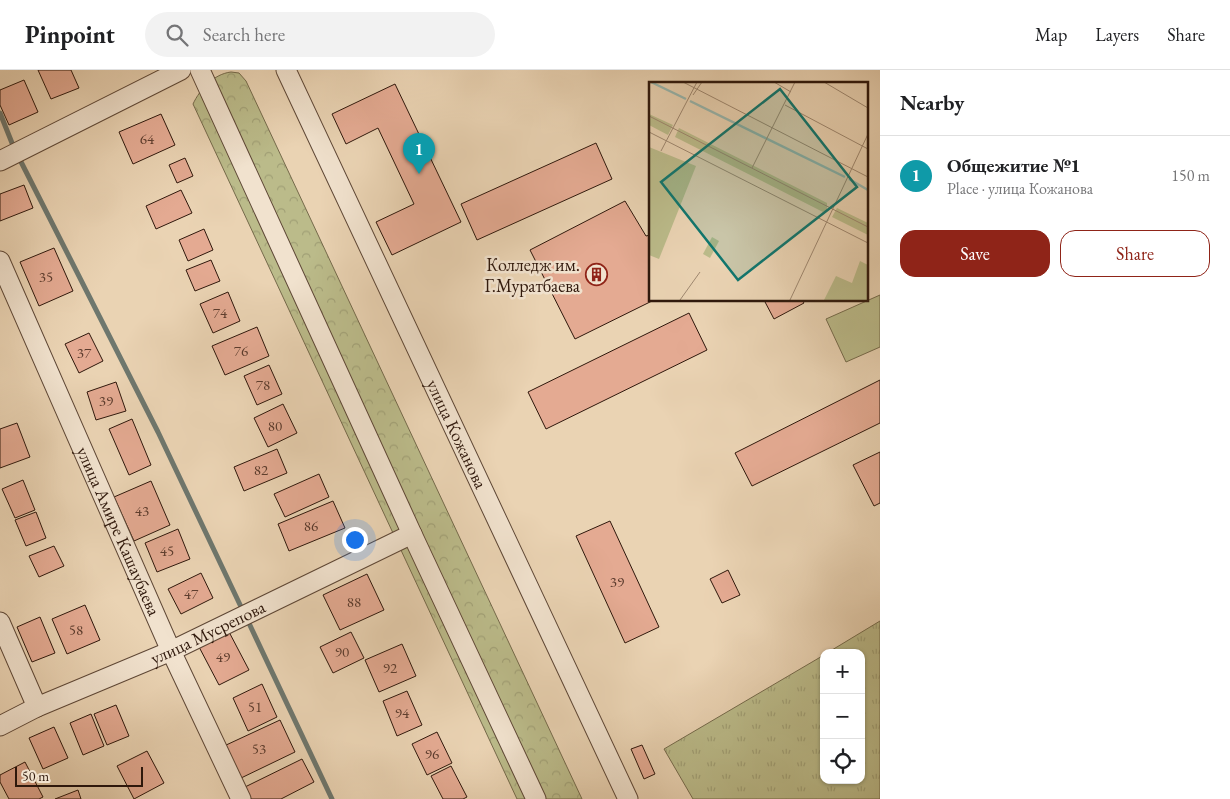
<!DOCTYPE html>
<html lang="en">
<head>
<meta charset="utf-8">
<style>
	body { margin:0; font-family:"EB Garamond",serif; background:#f2f2f2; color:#202124 }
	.controls { position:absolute; right:15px; bottom:15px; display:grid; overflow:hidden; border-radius:10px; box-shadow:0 1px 4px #0004 }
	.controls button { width:45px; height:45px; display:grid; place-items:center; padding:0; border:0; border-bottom:1px solid #e0e0e0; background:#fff; color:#202124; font:25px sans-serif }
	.scale { position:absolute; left:15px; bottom:12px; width:128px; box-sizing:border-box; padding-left:5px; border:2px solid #2f180c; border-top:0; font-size:14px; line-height:18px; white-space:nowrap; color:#2f180c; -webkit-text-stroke:4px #f1e2ce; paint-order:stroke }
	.you { position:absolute; left:354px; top:469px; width:18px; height:18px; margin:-12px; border:4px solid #fff; border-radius:50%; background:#1a73e8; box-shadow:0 0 0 8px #1a73e833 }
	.badge { display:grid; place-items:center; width:32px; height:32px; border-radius:50%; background:#8f2418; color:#fff; font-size:16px; font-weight:700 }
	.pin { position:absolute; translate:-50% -41px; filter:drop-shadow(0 1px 2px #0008) }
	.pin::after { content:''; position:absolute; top:26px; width:18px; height:15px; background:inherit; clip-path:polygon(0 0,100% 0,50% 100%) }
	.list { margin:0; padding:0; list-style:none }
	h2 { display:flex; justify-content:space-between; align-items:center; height:65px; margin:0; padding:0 20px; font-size:21px }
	h2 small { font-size:16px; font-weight:400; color:#757577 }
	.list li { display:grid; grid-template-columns:32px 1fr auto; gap:15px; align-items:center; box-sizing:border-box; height:80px; padding:0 20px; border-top:1px solid #e0e0e0 }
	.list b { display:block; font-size:19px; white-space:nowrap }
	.list p { margin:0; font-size:16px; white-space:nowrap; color:#757577 }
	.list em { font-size:16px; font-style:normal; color:#757577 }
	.actions { display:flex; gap:10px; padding:15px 20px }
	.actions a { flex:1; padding:11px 0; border:1px solid #8f2418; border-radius:15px; text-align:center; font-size:18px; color:#8f2418 }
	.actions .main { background:#8f2418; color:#fff }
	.icon { flex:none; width:28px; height:28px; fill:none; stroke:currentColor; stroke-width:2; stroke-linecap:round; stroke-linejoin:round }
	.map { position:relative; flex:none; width:880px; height:729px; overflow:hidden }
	header { display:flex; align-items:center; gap:30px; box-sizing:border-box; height:70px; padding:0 25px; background:#fff; border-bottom:1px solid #e0e0e0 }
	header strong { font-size:24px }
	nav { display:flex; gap:28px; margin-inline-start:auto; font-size:18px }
	.search { width:350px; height:45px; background:#f2f2f2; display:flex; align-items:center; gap:12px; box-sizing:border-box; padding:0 18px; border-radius:28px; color:#757577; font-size:19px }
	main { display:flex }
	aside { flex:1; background:#fff }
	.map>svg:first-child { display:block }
</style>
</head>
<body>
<header>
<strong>Pinpoint</strong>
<div class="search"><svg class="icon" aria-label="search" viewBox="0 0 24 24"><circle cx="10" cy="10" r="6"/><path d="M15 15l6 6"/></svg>Search here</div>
<nav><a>Map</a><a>Layers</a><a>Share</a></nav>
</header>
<main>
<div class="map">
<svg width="880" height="729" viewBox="0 0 880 729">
	<defs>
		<pattern id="forest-crowns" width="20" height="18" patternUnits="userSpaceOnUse" patternTransform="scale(1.25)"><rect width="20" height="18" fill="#bbbb8a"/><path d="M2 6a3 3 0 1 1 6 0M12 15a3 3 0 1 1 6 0" fill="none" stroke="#a1a076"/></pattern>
		<pattern id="park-tufts" width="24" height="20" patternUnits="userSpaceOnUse" patternTransform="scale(1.25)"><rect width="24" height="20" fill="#bbbb8a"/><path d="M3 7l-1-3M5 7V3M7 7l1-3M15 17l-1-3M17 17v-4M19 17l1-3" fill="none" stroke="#a1a076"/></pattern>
	</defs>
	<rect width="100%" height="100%" fill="#ead3b3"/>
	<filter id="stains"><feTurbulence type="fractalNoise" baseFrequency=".004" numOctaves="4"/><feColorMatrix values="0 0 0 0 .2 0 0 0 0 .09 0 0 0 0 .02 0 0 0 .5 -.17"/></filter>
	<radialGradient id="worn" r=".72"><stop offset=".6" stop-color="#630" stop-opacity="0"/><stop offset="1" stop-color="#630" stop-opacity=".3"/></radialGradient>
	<polygon fill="#bbbb8a" stroke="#756a4b" points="880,225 880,277 846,292 826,249"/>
	<path fill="url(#forest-crowns)" stroke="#756a4b" d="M231,2l8,1 7,8 336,718h-65l-324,-695c7,-15 21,-30 38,-32z"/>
	<polygon fill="url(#park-tufts)" stroke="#756a4b" points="880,551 880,729 693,729 664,679 824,585 824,710 861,710 861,583 827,583"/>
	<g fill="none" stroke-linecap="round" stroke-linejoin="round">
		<g stroke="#6e776e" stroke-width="5">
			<polyline points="0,43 14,78 158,362 243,541"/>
			<polyline points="247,549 332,729"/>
		</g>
	</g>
	<g fill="#e4aa92" stroke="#2f180c">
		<polygon points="38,0 71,0 79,18 51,29"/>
		<polygon points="24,10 38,42 9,55 0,35 0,20"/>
		<polygon points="395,14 461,152 392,185 376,152 414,134 378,58 346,74 332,44"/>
		<polygon points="161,44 175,75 133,94 119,62"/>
		<polygon points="596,73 612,109 477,170 461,134"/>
		<polygon points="185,88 193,106 177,113 169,95"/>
		<polygon points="24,115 33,138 0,151 0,124"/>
		<polygon points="181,120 192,143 156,159 146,136"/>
		<polygon points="625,131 646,166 650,165 650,230 654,230 575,269 530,180"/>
		<polygon points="204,159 213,180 188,191 179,170"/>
		<polygon points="54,178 73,221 39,236 20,192"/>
		<polygon points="211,190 220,211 195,221 186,200"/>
		<polygon points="228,222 240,251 213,263 200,234"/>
		<polygon points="764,230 802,230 804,233 774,249"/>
		<polygon points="689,243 707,280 546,359 528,322"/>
		<polygon points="257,257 269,286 225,305 212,276"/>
		<polygon points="89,263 103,291 79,303 65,274"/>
		<polygon points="269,295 282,324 257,335 244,306"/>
		<polygon points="880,310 880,353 752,416 735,383"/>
		<polygon points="116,312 126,341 96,350 87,322"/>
		<polygon points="283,334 297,363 268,377 254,348"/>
		<polygon points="132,349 151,395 129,405 109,359"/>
		<polygon points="17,353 30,387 0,398 0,359"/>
		<polygon points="277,379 287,403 244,421 234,397"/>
		<polygon points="880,382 880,433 874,436 853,395"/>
		<polygon points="319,404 329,427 285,447 274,424"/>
		<polygon points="23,410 35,440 15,448 2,419"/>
		<polygon points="151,411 170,455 134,471 114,427"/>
		<polygon points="333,431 345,458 289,481 278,454"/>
		<polygon points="36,442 46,468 26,476 15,450"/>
		<polygon points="610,451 659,557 625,573 576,466"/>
		<polygon points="178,459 190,489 157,502 145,473"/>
		<polygon points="54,476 64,496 39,507 29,486"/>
		<polygon points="728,500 740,525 722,533 710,509"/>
		<polygon points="201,503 213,528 181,544 168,519"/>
		<polygon points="367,504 384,540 340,560 323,525"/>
		<polygon points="85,535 100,570 67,584 52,549"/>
		<polygon points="40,547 55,583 32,592 17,557"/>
		<polygon points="228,560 249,600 219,615 198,575"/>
		<polygon points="351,562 364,588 333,603 320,577"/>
		<polygon points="402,574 416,606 379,622 365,590"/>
		<polygon points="262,614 277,647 248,661 233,628"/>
		<polygon points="407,621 422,655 397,666 383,631"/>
		<polygon points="116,635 129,666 107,675 94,644"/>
		<polygon points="91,644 104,676 83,685 70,653"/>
		<polygon points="280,650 295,682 239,709 224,676"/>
		<polygon points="54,657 68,688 43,699 29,668"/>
		<polygon points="437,662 452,693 427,705 412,674"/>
		<polygon points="642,675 655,704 644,709 631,679"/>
		<polygon points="147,681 164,713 134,729 117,696"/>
		<polygon points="302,689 314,712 281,729 251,729 245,717"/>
		<polygon points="25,692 43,727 39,729 9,729 0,712 0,705"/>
		<polygon points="451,696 467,727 463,729 443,729 431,706"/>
		<polygon points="78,720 81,729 55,729"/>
	</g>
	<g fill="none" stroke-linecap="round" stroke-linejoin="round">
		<defs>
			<g id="minor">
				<polyline points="200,0 412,464 536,729"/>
				<path id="s1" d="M286,0l342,729"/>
				<polyline points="0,91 181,0"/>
				<path id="s2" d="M0,191l171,390 70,148"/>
				<polyline points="0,552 37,637"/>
				<path id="s3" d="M0,656l37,-19 134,-56 241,-117"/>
			</g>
		</defs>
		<use href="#minor" stroke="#5e4736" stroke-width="21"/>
		<use href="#minor" stroke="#f1e2ce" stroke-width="19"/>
	</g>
	<defs>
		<symbol id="building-ring" viewBox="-11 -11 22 22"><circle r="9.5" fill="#f1e2ce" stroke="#8f2418" stroke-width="1.5"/><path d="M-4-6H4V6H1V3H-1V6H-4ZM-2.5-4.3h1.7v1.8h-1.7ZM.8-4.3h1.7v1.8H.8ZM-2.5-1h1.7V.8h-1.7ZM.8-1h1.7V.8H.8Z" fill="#8f2418"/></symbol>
	</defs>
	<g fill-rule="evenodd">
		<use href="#building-ring" x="584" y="192" width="25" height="25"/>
	</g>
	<g text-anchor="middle" stroke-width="5" stroke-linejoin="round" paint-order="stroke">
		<g font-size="15" fill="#5c3c2e">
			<text x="147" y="74">64</text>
			<text x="46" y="212">35</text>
			<text x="220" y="248">74</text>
			<text x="241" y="286">76</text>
			<text x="84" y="288">37</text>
			<text x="263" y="320">78</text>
			<text x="106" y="336">39</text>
			<text x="275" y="361">80</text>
			<text x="261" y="405">82</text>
			<text x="142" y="446">43</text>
			<text x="311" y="461">86</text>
			<text x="167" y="486">45</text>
			<text x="617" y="517">39</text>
			<text x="191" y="529">47</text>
			<text x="354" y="537">88</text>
			<text x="76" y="565">58</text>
			<text x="342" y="587">90</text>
			<text x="223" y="592">49</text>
			<text x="390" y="603">92</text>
			<text x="255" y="642">51</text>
			<text x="402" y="648">94</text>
			<text x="259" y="684">53</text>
			<text x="432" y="689">96</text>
		</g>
		<g font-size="18" fill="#2f180c" stroke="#f1e2ce" text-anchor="end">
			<text x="580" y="201">Колледж им.<tspan x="580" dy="21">Г.Муратбаева</tspan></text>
		</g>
		<g font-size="18" fill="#2f180c" stroke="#f1e2ce">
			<text dy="6" stroke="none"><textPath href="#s1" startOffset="402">улица Кожанова</textPath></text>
			<text dy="6" stroke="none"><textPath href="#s2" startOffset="295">улица Амире Кашаубаева</textPath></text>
			<text dy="6" stroke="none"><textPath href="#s3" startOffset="228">улица Мусрепова</textPath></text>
		</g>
	</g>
	<g transform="translate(649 12)">
		<rect width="219" height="219" fill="#ead3b3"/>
		<path d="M63,155l7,4 -9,17 -7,-4z" fill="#bbbb8a"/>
		<path d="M0,32l24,11 -5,10 -19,-10zM30,46l148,75v7l-4,2 -148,-75zM188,126l31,15v12l-36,-18zM211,179l8,4v35h-44l12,-24 16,7z" fill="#bbbb8a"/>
		<path d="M0,65l47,19 -37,93 -10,-4z" fill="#bbbb8a"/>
		<path fill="none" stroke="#98b7af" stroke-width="2.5" d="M2,0l35,17M41,19l155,76M200,97l19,11"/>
		<path fill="none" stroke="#9f8870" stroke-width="1" d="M34,0l185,95M125,0l17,10M175,0l44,26M44,13l9,-13M136,23l83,44M0,34l219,111M0,50l219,111M12,69l36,-69M103,86l43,-86M31,218l20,-28M141,218l78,-166"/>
		<path fill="#0f766e" fill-opacity="0.15" stroke="#0f766e" stroke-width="2.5" d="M131,7l77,98 -119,93 -77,-98z"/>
		<rect width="219" height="219" fill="none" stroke="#2f180c" stroke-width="2.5"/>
	</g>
	<rect width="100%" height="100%" filter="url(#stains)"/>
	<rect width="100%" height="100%" fill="url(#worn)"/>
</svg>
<div class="controls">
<button>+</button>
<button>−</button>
<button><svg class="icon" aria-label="locate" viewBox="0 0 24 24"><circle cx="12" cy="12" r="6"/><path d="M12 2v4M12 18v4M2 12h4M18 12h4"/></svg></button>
</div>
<div class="scale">50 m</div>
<div class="you"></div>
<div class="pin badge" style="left:419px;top:104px;background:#0f9aa8">1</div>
</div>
<aside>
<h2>Nearby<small></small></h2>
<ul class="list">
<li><span class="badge" style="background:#0f9aa8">1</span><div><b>Общежитие №1</b><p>Place · улица Кожанова</p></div><em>150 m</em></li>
</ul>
<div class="actions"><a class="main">Save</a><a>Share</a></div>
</aside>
</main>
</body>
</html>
